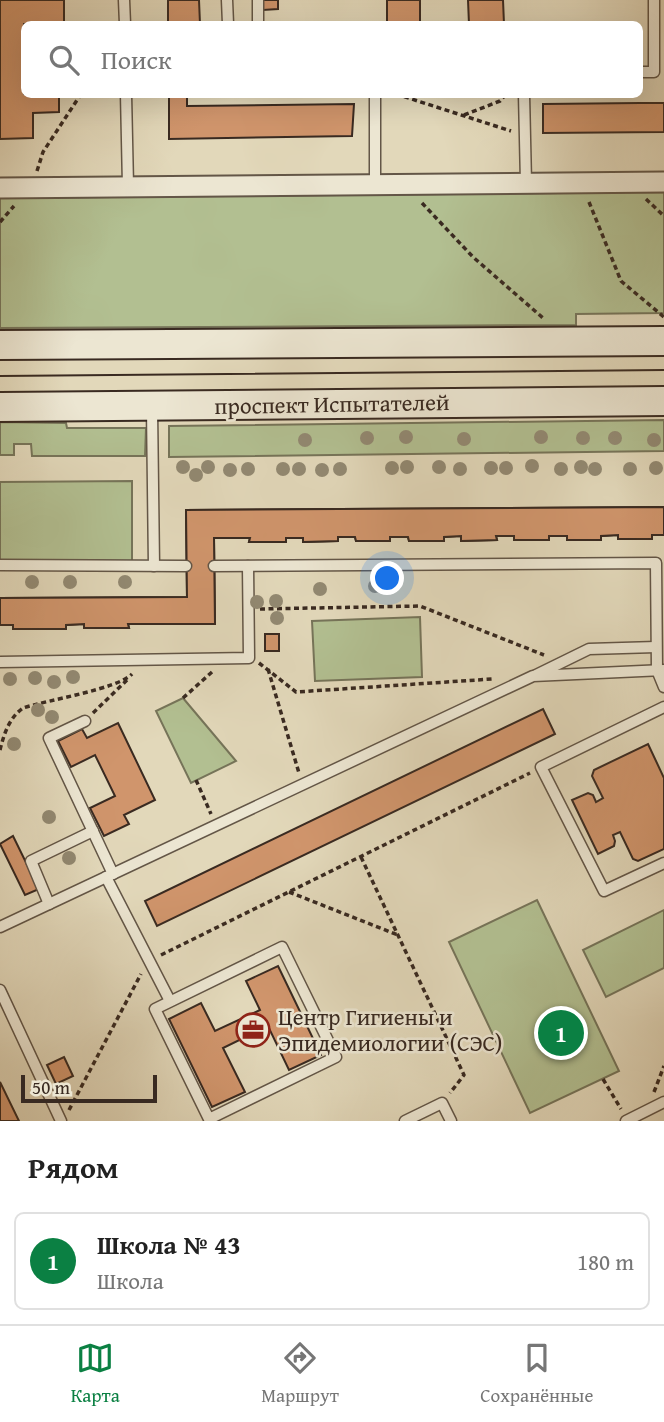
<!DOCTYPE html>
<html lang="ru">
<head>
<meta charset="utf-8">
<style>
	body { margin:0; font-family:"Gentium Book Plus",serif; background:#f2f2f2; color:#222 }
	.scale { position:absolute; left:21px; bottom:18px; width:136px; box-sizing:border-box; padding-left:7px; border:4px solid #392a21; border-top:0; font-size:19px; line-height:24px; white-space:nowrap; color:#392a21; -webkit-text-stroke:5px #ece6d2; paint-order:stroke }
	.you { position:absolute; left:388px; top:579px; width:24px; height:24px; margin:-18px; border:5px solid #fff; border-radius:50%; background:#1a73e8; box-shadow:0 0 0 10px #1a73e833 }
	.badge { display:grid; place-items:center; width:46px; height:46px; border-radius:50%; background:#0b8043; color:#fff; font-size:23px; font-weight:700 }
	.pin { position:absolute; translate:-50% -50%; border:4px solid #fff; box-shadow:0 2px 7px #0006 }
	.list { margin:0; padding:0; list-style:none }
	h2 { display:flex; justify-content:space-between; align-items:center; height:91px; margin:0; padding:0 28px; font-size:30px }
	h2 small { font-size:23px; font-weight:400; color:#767676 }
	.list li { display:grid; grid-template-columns:46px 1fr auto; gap:21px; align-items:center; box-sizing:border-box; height:98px; margin:0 14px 14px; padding:0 14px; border:2px solid #e0e0e0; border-radius:10px }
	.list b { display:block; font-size:26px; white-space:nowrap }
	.list p { margin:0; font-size:23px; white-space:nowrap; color:#767676 }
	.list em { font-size:23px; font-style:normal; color:#767676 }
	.icon { flex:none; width:38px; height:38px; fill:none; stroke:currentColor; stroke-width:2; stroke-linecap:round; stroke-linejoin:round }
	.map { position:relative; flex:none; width:664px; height:1121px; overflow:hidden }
	.search { position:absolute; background:#fff; box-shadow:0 7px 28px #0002; left:21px; right:21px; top:21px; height:77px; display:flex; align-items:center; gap:18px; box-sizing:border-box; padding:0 24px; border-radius:10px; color:#767676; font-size:26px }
	.sheet { height:203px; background:#fff }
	nav { display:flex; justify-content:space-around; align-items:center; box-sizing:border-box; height:98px; border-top:2px solid #e0e0e0; background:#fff; font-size:19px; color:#767676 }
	nav a { display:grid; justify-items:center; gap:4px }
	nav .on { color:#0b8043 }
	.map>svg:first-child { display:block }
</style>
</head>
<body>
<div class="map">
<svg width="664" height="1121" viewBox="0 0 664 1121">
	<rect width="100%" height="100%" fill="#e2d8ba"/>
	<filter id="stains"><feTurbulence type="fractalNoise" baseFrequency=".00286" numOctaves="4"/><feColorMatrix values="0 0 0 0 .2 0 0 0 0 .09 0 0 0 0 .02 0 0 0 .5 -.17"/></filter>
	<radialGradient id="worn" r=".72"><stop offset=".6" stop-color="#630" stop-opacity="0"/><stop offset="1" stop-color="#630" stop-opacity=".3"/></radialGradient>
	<g fill="#b2bf91" stroke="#767459" stroke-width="2">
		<polygon points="664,192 664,313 576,314 576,325 0,328 0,198"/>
		<polygon points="664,420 664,451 169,457 169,426"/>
		<polygon points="0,422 66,423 67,428 146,428 145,456 32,456 31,444 14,444 14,455 0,455"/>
		<polygon points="132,481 132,561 0,561 0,482"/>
		<polygon points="420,617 422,677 315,681 312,621"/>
		<polygon points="183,698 236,761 191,783 156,711"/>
		<polygon points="537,900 619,1071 530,1113 449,942"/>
		<polygon points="664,910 664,968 606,997 583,950"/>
	</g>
	<g fill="#d0956c" stroke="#392a21" stroke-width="2">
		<polygon points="0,0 64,0 64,24 24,24 24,94 65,94 59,96 59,112 33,113 33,138 0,139"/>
		<polygon points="168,0 199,0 200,24 168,24"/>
		<polygon points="263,0 278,0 278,9 263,10"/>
		<rect x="387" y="0" width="33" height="24"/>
		<polygon points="468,0 503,0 504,24 469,24"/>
		<polygon points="169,94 187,94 187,106 354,104 352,136 169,139"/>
		<polygon points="640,103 664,103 664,132 543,133 543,104"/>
		<polygon points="664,507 664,535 652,535 652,539 618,539 618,535 601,536 601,540 567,540 567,536 549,536 549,540 514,540 514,536 496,536 497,540 461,541 461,536 444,537 444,541 409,541 408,537 390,537 390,541 356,541 355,537 338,537 338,541 303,542 303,538 286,538 286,542 249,542 250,538 214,538 215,624 128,624 129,628 84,628 84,624 66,625 66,629 13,629 13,625 0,625 0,598 187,597 186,510"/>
		<polygon points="664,507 664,535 652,535 652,539 618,539 618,535 601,536 601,540 567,540 567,536 549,536 549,540 514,540 514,536 496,536 497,540 461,541 461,536 444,537 444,541 409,541 408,537 390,537 390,541 356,541 355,537 338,537 338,541 303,542 303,538 286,538 286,542 249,542 250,538 214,538 215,624 128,624 129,628 84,628 84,624 66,625 66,629 13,629 13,625 0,625 0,598 187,597 186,510"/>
		<rect x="265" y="634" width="14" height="17"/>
		<polygon points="543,709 555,734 157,926 145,901"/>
		<polygon points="118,723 155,800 124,815 129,824 104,836 90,808 115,796 95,755 71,767 58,741 82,729 87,738"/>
		<polygon points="648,744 664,778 664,849 638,861 633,859 620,832 613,835 615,841 614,846 598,854 572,800 588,793 593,795 596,802 603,798 592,776 594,770"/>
		<polygon points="13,836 39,889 25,895 0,844"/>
		<polygon points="278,966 321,1055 289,1070 268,1026 223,1048 245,1092 212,1107 169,1019 201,1003 215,1031 260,1010 246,981"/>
		<polygon points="64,1057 73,1076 56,1084 47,1065"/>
		<polygon points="0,1082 19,1121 0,1121"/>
	</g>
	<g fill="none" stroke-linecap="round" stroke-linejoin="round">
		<defs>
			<g id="lane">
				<polyline points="124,0 125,24"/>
				<polyline points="227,0 228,24"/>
				<polyline points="258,0 258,24"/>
				<polyline points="640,72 654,72 654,0"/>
				<polyline points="126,94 128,186"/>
				<polyline points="524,94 526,183"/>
				<polyline points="375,184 375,94"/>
				<polyline points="152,409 154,566"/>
				<polyline points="0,565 186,566"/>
				<polyline points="214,566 656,563 657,670 664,687"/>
				<polyline points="0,662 249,658 248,566"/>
				<polyline points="536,675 589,649 656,647"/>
				<polyline points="664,707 541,767 604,891 664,863"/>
				<polyline points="85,721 49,738 113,874"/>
				<polyline points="106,877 170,1001"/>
				<polyline points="49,904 31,861 93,831"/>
				<polyline points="0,927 533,676 664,670"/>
				<polygon points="282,947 336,1057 209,1119 155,1009"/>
				<polyline points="0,990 61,1121"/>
				<polyline points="405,1121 442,1103 451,1121"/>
				<polyline points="626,1121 664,1102"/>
			</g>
			<polyline id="street" points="0,188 664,182"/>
			<g id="secondary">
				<polyline points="0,345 664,341"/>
				<polyline points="0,407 664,401"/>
			</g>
		</defs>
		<use href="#lane" stroke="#635647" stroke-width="13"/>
		<use href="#street" stroke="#635647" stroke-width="23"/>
		<use href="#secondary" stroke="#392a21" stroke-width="32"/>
		<g stroke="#392a21" stroke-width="3.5" stroke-dasharray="5 3.5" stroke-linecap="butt">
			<polyline points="396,94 511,131"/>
			<polyline points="464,115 500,101 506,94"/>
			<polyline points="37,171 43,152 81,94"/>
			<polyline points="646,199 664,216"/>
			<polyline points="589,202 621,281 664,317"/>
			<polyline points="422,203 473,257 543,318"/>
			<polyline points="0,222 14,206"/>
			<polyline points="260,609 420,606 544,655"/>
			<polyline points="259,663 296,692 492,679"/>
			<polyline points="268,669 299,773"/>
			<polyline points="183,698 212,672"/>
			<polyline points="93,713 127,680"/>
			<path d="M0,750c4,-16 9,-32 23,-42 24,-8 95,-19 109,-34"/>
			<polyline points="196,780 211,814"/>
			<polyline points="361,857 464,1075 450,1093"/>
			<polyline points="289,892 398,935"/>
			<polyline points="161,955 530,773"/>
			<polyline points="603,1079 621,1109"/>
			<polyline points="654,1092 664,1066"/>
			<polyline points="69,1110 141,974"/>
		</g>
		<use href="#lane" stroke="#ece6d2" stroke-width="10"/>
		<use href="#street" stroke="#ece6d2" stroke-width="19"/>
		<use href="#secondary" stroke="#ece6d2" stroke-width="28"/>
		<polyline stroke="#392a21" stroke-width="2" points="0,376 664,370"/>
	</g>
	<g fill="#928972">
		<circle cx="406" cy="437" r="7"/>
		<circle cx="541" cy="437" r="7"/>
		<circle cx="367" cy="438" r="7"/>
		<circle cx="583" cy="438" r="7"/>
		<circle cx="615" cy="438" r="7"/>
		<circle cx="464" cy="439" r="7"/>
		<circle cx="305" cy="440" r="7"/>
		<circle cx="654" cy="440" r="7"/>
		<circle cx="532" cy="466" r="7"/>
		<circle cx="183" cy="467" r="7"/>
		<circle cx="208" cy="467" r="7"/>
		<circle cx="407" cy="467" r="7"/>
		<circle cx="439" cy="467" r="7"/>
		<circle cx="581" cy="467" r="7"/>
		<circle cx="392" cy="468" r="7"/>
		<circle cx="491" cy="468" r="7"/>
		<circle cx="506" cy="468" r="7"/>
		<circle cx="656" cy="468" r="7"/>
		<circle cx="248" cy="469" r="7"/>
		<circle cx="283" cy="469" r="7"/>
		<circle cx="299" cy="469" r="7"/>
		<circle cx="340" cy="469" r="7"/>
		<circle cx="460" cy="469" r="7"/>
		<circle cx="561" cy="469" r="7"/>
		<circle cx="595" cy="469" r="7"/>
		<circle cx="630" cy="469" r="7"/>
		<circle cx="230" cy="470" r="7"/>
		<circle cx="322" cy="470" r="7"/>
		<circle cx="196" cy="475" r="7"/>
		<circle cx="391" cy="577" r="7"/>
		<circle cx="32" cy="582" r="7"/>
		<circle cx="70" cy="582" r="7"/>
		<circle cx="125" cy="582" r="7"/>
		<circle cx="375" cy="586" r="7"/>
		<circle cx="320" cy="589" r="7"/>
		<circle cx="276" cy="601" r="7"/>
		<circle cx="257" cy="602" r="7"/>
		<circle cx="277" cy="618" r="7"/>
		<circle cx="73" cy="677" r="7"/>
		<circle cx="35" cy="678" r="7"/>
		<circle cx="10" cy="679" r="7"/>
		<circle cx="54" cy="682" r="7"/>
		<circle cx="38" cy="710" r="7"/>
		<circle cx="52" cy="717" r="7"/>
		<circle cx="14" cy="744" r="7"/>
		<circle cx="49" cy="817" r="7"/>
		<circle cx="69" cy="858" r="7"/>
	</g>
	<defs>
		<symbol id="office-ring" viewBox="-11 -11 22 22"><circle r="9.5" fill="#ece6d2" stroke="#8f2418" stroke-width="1.5"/><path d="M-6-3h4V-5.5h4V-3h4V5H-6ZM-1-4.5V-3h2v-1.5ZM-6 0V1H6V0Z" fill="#8f2418"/></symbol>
	</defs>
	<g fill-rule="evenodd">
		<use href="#office-ring" x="234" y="1011" width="38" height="38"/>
	</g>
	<g text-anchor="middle" stroke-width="5" stroke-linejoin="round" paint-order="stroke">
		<g font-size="23" fill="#392a21" stroke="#ece6d2">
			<text transform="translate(332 404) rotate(-1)" y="8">проспект Испытателей</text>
		</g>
		<g font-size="23" fill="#392a21" stroke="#ece6d2" text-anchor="start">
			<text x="278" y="1025">Центр Гигиены и<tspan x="278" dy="26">Эпидемиологии (СЭС)</tspan></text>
		</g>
	</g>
	<rect width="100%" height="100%" filter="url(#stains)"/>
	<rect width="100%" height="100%" fill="url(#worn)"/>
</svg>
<div class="scale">50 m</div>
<div class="you"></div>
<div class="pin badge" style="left:561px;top:1033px">1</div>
<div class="search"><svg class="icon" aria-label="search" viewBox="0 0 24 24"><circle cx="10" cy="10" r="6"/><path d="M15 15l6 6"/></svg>Поиск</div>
</div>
<section class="sheet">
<h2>Рядом<small></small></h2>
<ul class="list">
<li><span class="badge">1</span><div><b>Школа № 43</b><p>Школа</p></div><em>180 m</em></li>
</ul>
</section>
<nav>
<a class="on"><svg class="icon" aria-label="map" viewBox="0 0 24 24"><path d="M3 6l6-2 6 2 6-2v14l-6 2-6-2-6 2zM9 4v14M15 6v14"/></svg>Карта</a>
<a><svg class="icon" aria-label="directions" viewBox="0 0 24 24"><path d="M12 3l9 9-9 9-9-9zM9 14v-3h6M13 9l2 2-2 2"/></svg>Маршрут</a>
<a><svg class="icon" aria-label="saved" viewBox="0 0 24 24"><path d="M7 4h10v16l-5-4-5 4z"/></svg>Сохранённые</a>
</nav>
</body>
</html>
